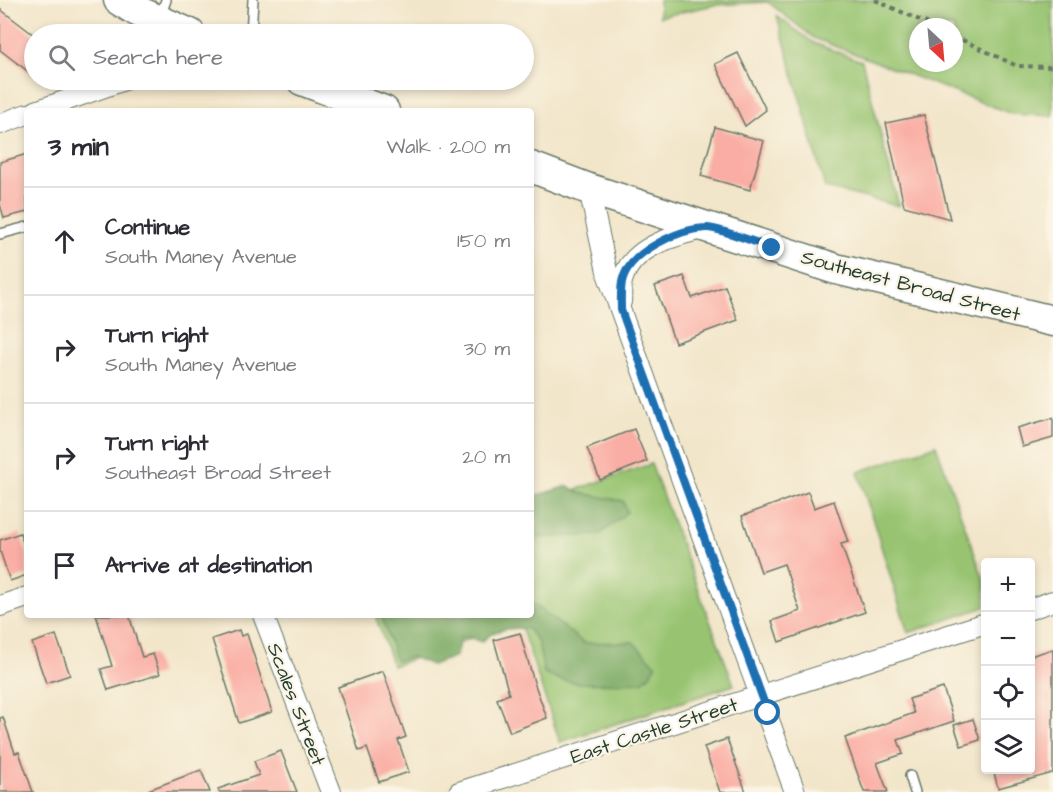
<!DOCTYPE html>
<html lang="en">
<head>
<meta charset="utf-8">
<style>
	body { margin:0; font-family:"Architects Daughter",sans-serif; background:#f7f7f7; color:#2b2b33 }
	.controls { position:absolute; right:18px; bottom:18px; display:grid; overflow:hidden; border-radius:6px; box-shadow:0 3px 9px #0003 }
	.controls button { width:54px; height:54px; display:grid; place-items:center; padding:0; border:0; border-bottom:2px solid #e1e1e2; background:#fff; color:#2b2b33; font:30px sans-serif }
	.compass { position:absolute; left:909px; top:18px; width:54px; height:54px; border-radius:50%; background:#fff; box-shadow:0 3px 9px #0003; rotate:154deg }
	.stop { position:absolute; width:18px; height:18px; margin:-14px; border:4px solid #1f6fb2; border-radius:50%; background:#fff }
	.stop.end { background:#1f6fb2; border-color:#fff; box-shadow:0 2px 6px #0008 }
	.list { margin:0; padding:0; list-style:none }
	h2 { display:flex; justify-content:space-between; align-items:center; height:78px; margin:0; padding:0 24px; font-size:26px }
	h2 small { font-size:20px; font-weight:400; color:#7c7c81 }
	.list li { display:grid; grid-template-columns:39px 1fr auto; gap:18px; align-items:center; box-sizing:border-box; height:108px; padding:0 24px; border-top:2px solid #e1e1e2 }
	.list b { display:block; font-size:22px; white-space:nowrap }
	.list p { margin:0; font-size:20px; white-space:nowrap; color:#7c7c81 }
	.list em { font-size:20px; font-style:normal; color:#7c7c81 }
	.icon { flex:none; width:33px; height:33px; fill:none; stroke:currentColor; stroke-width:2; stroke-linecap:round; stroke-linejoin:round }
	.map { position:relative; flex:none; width:1053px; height:792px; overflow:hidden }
	.search { position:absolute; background:#fff; box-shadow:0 3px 9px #0003; left:24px; top:24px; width:510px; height:66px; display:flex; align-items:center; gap:15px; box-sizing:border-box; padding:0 21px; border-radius:33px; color:#7c7c81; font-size:22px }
	.panel { position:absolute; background:#fff; box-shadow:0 3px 9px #0003; left:24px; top:108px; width:510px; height:510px; border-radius:6px }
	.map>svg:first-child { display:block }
</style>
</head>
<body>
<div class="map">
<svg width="1053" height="792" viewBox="0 0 1053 792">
	<rect width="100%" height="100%" fill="#fcf5e5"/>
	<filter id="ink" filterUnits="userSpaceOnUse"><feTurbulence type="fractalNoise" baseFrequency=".0167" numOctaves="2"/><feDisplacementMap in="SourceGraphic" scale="12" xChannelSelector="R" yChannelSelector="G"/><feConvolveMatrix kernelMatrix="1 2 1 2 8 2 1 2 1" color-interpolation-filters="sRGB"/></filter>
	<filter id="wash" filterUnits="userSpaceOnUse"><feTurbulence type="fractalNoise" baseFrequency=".008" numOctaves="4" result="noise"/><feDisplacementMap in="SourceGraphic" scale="24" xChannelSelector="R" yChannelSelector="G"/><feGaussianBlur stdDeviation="1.35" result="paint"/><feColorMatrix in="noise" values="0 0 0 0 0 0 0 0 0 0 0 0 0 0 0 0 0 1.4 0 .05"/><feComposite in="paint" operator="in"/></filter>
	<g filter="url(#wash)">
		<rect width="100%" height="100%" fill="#f2e6ca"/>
		<g fill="#98c471" stroke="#5c8052" stroke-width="1.5" fill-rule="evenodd">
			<path d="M659,0h394v116l-41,-2 -198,-76 -46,-36 -54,3 -55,12zM918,27h36v36h-36z"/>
			<polygon points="777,16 814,43 862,61 899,206 825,188"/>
			<polygon points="936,445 985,583 985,607 908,633 858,472"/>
			<polygon points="651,464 734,685 560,742 519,621 393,666 375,615 531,615 531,505"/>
		</g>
		<g fill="#7aaa63" stroke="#4c744c" stroke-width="1.5">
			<polygon points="568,486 580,493 623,501 627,512 599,535 531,538 531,497"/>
			<path d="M531,602l53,41 49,-1 23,23 -6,10 -8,7c-31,0 -70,7 -98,-9l-6,-31 -10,-13c-16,-2 -35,0 -46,13l-10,-4h-12l-4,18 -24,9 -20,-8 -16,4 -15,-46h150z"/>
		</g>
		<g id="blocks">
			<g fill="#faada4">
				<polygon points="0,9 34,35 34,76 0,50"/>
				<polygon points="738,53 766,110 745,126 715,64"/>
				<polygon points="924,115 950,219 904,206 886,123"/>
				<polygon points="715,127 764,141 750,190 701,176"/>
				<polygon points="27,154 27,212 4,218 0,204 0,162"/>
				<polygon points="684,276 692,298 725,286 738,320 675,343 655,286"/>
				<polygon points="1053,418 1053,438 1022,447 1017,428"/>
				<polygon points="634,429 647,461 600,480 587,448"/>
				<polygon points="808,492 814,508 834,501 848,542 841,544 865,612 779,642 772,621 800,611 784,564 761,572 742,516"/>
				<polygon points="20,533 27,554 27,575 10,581 0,551 0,540"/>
				<polygon points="96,615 129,615 142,657 153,654 160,674 108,690 101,669 112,666"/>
				<polygon points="239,630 241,636 247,634 272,712 239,723 212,639"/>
				<polygon points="520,633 534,682 547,718 510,732 497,699 509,694 494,640"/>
				<polygon points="56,635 70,675 46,683 32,643"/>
				<polygon points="1053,649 1053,773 998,788 994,773 1005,770 1030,770 1030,656"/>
				<polygon points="383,671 406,737 398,740 409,772 379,782 367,748 359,751 338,687"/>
				<polygon points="943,688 954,721 898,740 903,754 877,763 888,792 864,792 845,738 914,713 909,699"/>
				<polygon points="3,717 15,753 19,752 33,792 0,792 0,718"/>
				<polygon points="973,719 980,740 961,746 954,725"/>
				<polygon points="727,739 746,792 720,792 704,747"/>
				<polygon points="281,751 297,792 219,792 218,789 259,775 254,761"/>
				<polygon points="201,770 210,792 148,792 148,790"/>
			</g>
		</g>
	</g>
	<g filter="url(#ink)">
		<use href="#blocks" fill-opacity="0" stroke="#697868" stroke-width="1.5"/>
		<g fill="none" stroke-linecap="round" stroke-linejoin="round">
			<defs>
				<g id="lane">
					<polyline points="160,17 166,0"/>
					<polyline points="251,34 253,0"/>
					<polyline points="0,234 27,227"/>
					<polyline points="910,776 915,792"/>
				</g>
				<g id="street">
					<polyline points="36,111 124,80"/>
					<polyline points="0,124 27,114"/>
					<polyline points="589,189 608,276 795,792"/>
					<path d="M621,302c1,-8 -1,-17 2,-24 11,-33 54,-43 84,-50"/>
					<polyline points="0,606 27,597"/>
					<polyline points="1030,609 1053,601"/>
					<polyline points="263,615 331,792"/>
					<polyline points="459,792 986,623"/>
				</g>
				<g id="primary">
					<polyline points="119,0 137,11 190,34"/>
					<polyline points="302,80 384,111"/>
					<polyline points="531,167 589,189 836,269 1053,321"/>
				</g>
			</defs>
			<use href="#lane" stroke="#697868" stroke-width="12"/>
			<use href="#street" stroke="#697868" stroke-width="22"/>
			<use href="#primary" stroke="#697868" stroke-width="33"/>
			<g stroke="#697868" stroke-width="4" stroke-dasharray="4.5 4.5" stroke-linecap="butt">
				<polyline points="875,0 935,27"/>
				<polyline points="954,36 1017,66 1053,67"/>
			</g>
			<use href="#lane" stroke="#fff" stroke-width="9"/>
			<use href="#street" stroke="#fff" stroke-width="20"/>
			<use href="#primary" stroke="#fff" stroke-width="30"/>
		</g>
	</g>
	<g fill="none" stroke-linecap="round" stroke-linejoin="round" filter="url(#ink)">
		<path stroke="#1f6fb2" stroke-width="8" d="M768,713l-147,-403c0,-10 -1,-23 2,-32 9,-27 56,-49 83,-50 11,-1 54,16 66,20"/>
	</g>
	<g text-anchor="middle" stroke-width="4.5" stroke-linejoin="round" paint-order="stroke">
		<g font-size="20" fill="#1f3d34" stroke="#fcf5e5">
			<text transform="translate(911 285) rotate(15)" y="7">Southeast Broad Street</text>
			<text transform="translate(297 704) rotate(69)" y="7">Scales Street</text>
			<text transform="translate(654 730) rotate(-18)" y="7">East Castle Street</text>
		</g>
	</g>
</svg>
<div class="controls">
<button>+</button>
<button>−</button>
<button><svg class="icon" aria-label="locate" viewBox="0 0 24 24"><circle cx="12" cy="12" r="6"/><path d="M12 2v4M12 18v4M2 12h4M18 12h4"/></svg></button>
<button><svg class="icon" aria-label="layers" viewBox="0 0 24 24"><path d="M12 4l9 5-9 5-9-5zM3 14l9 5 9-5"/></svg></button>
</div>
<svg class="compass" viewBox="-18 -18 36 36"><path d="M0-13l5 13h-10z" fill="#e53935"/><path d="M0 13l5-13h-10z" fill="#7c7c81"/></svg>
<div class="stop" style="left:768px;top:713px"></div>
<div class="stop end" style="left:772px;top:248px"></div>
<div class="search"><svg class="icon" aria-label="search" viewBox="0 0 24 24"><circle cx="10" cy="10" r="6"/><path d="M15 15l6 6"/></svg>Search here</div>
<section class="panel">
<h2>3 min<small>Walk · 200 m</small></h2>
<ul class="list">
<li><svg class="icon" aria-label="ahead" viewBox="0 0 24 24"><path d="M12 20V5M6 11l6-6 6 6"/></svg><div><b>Continue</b><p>South Maney Avenue</p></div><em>150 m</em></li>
<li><svg class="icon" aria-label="right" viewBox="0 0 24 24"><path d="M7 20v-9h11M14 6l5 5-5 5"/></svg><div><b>Turn right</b><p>South Maney Avenue</p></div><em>30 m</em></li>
<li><svg class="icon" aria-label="right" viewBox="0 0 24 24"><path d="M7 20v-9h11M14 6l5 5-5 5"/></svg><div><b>Turn right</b><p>Southeast Broad Street</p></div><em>20 m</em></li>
<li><svg class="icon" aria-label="arrive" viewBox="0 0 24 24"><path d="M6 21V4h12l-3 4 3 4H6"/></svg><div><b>Arrive at destination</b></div></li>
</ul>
</section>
</div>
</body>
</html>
